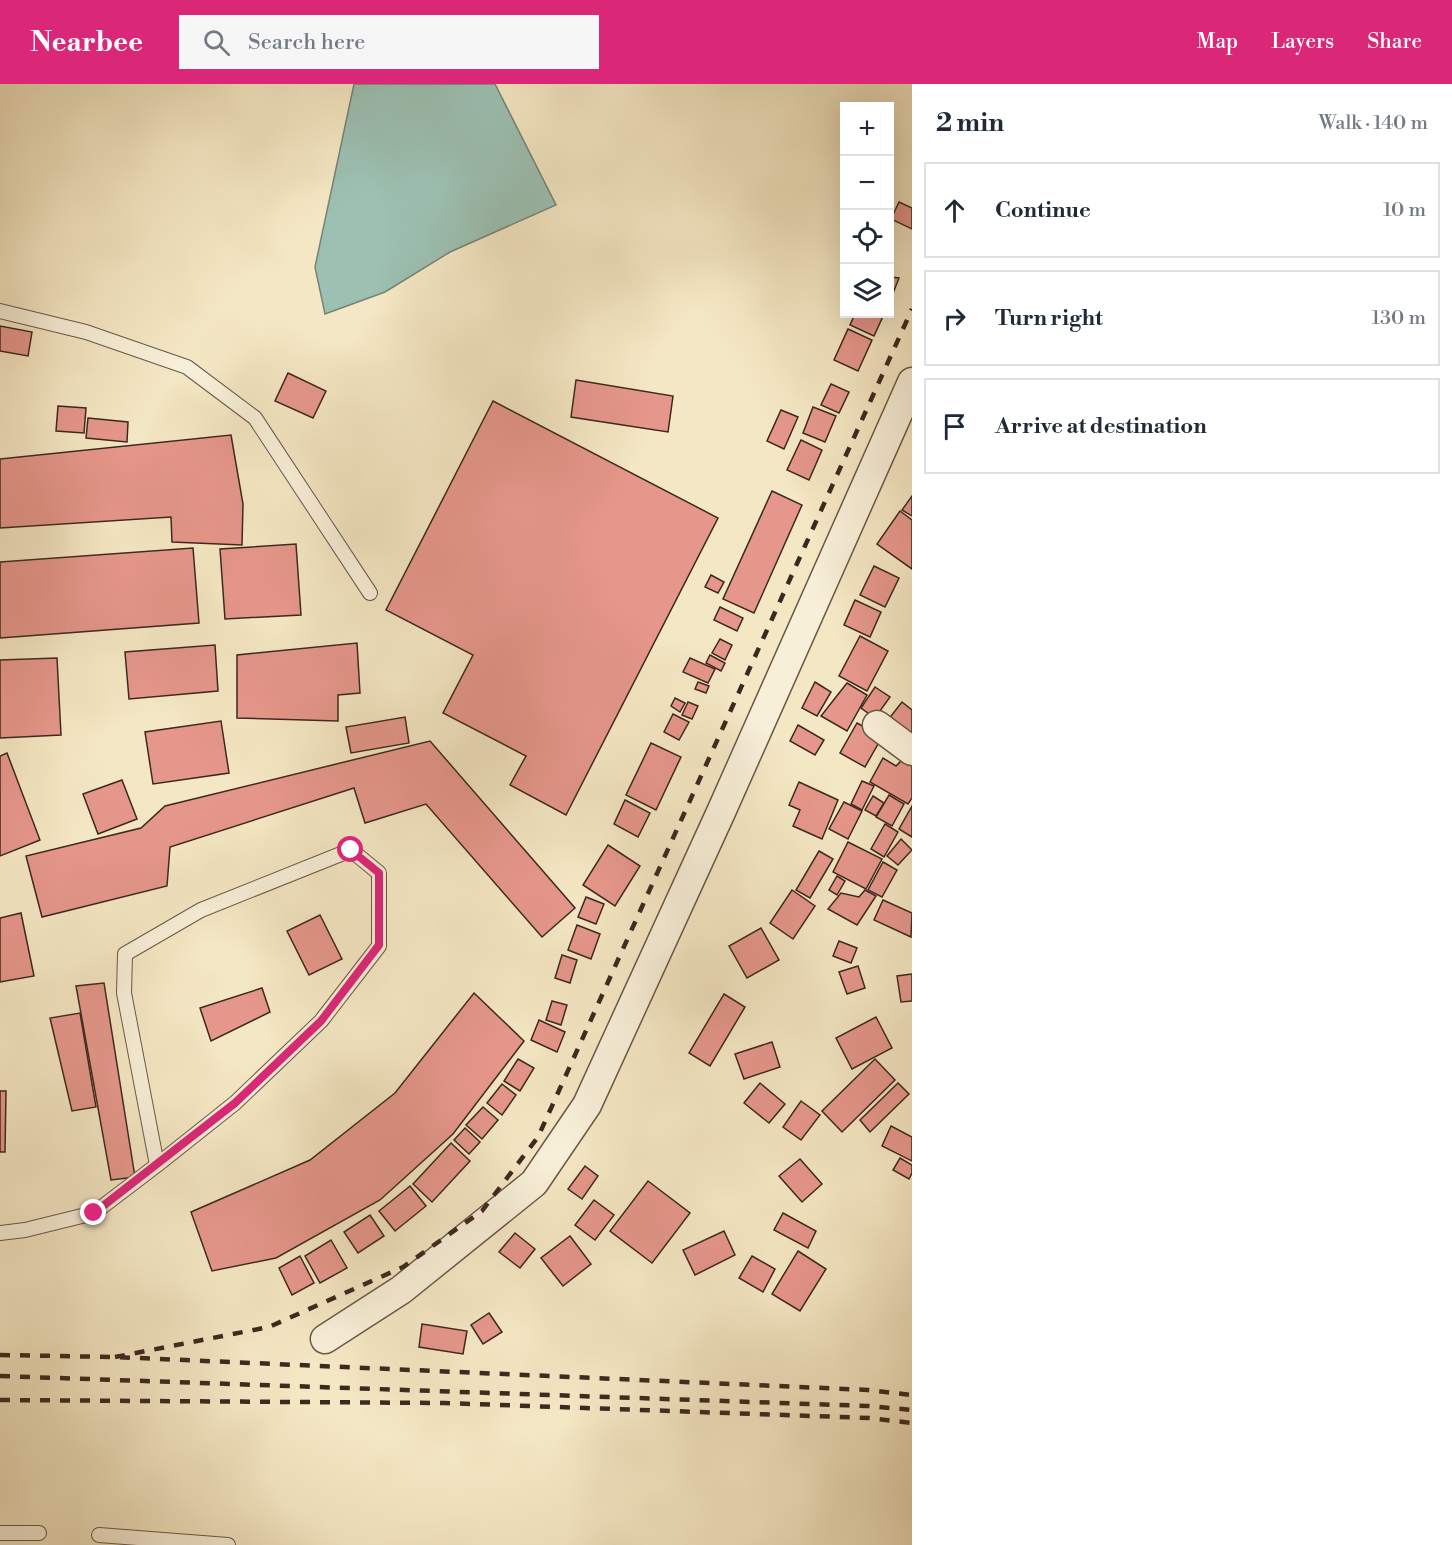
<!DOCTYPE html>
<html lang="en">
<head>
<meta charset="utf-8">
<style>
	body { margin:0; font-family:"Libre Bodoni",serif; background:#f6f6f7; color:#1f2937 }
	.controls { position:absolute; right:18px; top:18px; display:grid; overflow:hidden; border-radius:0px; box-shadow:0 6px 24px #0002 }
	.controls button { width:54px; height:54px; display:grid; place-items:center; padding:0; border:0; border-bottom:2px solid #e0e1e3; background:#fff; color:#1f2937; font:30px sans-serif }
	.stop { position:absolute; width:18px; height:18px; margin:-14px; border:4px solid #db2777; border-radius:50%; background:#fff }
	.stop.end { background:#db2777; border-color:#fff; box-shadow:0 2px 6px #0008 }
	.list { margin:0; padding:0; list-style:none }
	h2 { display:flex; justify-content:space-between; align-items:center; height:78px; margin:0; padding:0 24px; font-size:26px }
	h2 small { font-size:20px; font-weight:400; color:#747a83 }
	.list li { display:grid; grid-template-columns:39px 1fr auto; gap:18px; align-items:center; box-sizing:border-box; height:96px; margin:0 12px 12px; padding:0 12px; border:2px solid #e0e1e3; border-radius:0px }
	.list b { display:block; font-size:22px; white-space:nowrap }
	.list em { font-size:20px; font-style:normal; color:#747a83 }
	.icon { flex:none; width:33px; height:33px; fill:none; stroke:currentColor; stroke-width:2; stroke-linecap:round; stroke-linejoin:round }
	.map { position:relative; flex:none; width:912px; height:1461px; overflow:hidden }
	header { display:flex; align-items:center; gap:36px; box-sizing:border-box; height:84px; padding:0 30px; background:#db2777; color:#fff }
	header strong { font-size:28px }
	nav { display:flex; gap:33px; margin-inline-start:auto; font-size:21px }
	.search { width:420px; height:54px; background:#f6f6f7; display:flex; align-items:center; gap:15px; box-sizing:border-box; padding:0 21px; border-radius:0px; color:#747a83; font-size:22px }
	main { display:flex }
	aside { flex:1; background:#fff }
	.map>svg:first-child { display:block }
</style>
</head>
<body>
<header>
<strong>Nearbee</strong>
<div class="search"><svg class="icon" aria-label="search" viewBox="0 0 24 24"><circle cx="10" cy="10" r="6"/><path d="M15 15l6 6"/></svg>Search here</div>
<nav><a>Map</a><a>Layers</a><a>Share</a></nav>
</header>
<main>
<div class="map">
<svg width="912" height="1461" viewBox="0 0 912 1461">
	<rect width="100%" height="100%" fill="#f4e7c3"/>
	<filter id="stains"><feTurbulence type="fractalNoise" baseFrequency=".00333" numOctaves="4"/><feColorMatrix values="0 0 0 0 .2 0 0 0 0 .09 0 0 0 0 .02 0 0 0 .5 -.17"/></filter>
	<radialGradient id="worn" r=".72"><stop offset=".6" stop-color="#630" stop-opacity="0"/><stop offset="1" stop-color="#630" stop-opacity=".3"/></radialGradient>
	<polygon fill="#9cc0b2" stroke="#768377" stroke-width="1.5" points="354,0 495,0 556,121 450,168 385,208 325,230 315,183"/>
	<g fill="#e6978b" stroke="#3d281f" stroke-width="1.5">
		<polygon points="899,118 912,124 912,145 891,135"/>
		<polygon points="890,193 899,194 890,217"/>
		<polygon points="855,230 884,230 874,252 850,241"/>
		<polygon points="0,242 32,248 28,272 0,267"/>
		<polygon points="848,245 872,256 858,287 834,276"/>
		<polygon points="288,289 326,307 313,334 275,317"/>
		<polygon points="576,296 673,312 668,348 571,333"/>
		<polygon points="831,300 849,308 839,329 821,321"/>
		<polygon points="493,317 718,434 566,731 510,701 526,672 443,629 473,571 386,526"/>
		<polygon points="58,322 86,324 84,349 56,347"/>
		<polygon points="813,323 836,332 825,358 803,349"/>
		<polygon points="781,326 798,333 784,365 767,357"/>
		<polygon points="88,334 128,338 127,358 86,354"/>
		<polygon points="231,351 243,420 242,461 172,458 171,433 0,444 0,375"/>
		<polygon points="801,356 822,366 809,396 787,386"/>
		<polygon points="772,407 802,421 754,529 723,515"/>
		<polygon points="912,412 912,432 902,426"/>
		<polygon points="900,427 912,436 912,485 877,460"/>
		<polygon points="296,460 301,531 225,535 220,465"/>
		<polygon points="193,464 199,539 0,554 0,478"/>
		<polygon points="874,482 899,494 885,523 860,511"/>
		<polygon points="711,491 724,498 718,509 705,503"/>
		<polygon points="855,516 881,528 870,553 844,541"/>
		<polygon points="720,523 743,534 737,547 714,536"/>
		<polygon points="860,552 888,567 867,607 839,592"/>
		<polygon points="720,555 732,561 725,576 712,569"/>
		<polygon points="357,559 360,609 338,611 338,637 237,634 237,571"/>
		<polygon points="215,561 218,607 129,615 125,568"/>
		<polygon points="710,571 725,579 721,587 706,579"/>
		<polygon points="57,574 61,651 0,654 0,576"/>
		<polygon points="690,574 715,585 708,599 683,588"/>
		<polygon points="698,598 709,602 706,609 695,605"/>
		<polygon points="815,598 831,608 817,632 802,624"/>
		<polygon points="847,599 867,611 847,647 821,632"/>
		<polygon points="875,603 890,613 875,634 861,624"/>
		<polygon points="675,614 685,619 680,628 671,622"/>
		<polygon points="688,618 698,622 692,635 682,631"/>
		<polygon points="902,618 912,626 912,657 884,641"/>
		<polygon points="673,630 689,638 679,656 664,648"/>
		<polygon points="405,633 409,659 351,669 346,643"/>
		<polygon points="221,637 229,689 153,700 145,648"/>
		<polygon points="857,639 882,653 865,683 840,669"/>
		<polygon points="798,641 824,656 815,671 790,657"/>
		<polygon points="430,657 575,824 542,853 426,720 365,739 354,704 170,763 167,802 42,833 26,772 141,744 165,722"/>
		<polygon points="651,659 681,673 656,726 626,711"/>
		<polygon points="7,669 40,756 0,772 0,672"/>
		<polygon points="907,671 912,676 912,714 908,720 870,698 883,674 896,682"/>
		<polygon points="122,696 137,735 98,750 83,710"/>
		<polygon points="862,697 874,702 862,726 851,720"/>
		<polygon points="799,698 838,716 822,755 793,742 800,726 789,721"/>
		<polygon points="889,711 904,720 892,742 876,733"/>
		<polygon points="873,712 884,719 876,732 865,726"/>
		<polygon points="625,716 650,729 638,753 614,740"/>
		<polygon points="844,718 862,727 848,755 829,745"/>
		<polygon points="912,722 912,753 899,745"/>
		<polygon points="885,740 898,748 884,773 871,765"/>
		<polygon points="901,755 912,766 898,781 887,772"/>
		<polygon points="848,758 882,775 866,805 833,788"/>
		<polygon points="608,761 640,782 615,822 583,801"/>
		<polygon points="819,767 833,775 810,814 796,806"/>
		<polygon points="883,778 897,786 882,813 868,806"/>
		<polygon points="837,792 845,797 837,811 829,806"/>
		<polygon points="792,806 815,822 793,855 770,839"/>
		<polygon points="865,806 876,812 857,841 828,825 841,809 859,813"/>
		<polygon points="586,813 604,820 596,840 578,833"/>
		<polygon points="883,816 912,829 911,853 874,836"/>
		<polygon points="21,829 34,892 0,898 0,834"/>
		<polygon points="320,831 342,875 309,891 287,847"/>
		<polygon points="577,841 600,850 591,875 568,866"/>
		<polygon points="761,844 779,876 747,894 729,862"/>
		<polygon points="839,857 857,864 851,879 833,872"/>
		<polygon points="562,871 577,876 570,899 555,894"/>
		<polygon points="858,882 865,904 847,910 839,888"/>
		<polygon points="912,890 912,917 901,918 897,892"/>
		<polygon points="104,899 135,1093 111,1096 76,902"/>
		<polygon points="262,904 270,928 211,957 200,924"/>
		<polygon points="474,909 524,957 453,1050 380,1116 276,1174 212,1187 191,1128 310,1076 395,1009"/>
		<polygon points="724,910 745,923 710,982 689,969"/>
		<polygon points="552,917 567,921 561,941 546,936"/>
		<polygon points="80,929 96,1023 72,1027 50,934"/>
		<polygon points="876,933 892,964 852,985 836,954"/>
		<polygon points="539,936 565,948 557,968 531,956"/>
		<polygon points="772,958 780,983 744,995 735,970"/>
		<polygon points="518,975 534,984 520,1007 504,997"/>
		<polygon points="875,975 895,996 842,1048 822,1027"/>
		<polygon points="760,999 785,1020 769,1039 744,1019"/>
		<polygon points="898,999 909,1010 870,1048 860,1036"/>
		<polygon points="502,1000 516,1011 502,1031 487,1019"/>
		<polygon points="0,1007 6,1007 5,1068 0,1068"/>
		<polygon points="801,1017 820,1031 801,1056 783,1043"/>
		<polygon points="483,1023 498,1036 482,1055 466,1041"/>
		<polygon points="891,1042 912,1053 912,1077 882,1062"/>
		<polygon points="465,1044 480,1058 469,1070 454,1056"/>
		<polygon points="451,1059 470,1077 432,1118 413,1100"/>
		<polygon points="900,1074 912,1081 912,1089 909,1095 893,1086"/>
		<polygon points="800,1075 822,1100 802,1118 779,1092"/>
		<polygon points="585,1082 598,1092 582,1115 568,1105"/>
		<polygon points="648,1097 690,1129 652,1179 610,1147"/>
		<polygon points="410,1102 426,1122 395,1147 379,1127"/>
		<polygon points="594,1116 614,1131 595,1156 575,1141"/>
		<polygon points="783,1129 816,1147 808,1164 774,1146"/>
		<polygon points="370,1131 384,1152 358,1169 344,1148"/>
		<polygon points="724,1147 735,1171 695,1191 683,1166"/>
		<polygon points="515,1149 535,1165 520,1184 499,1168"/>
		<polygon points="570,1152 591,1180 563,1202 541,1174"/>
		<polygon points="331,1156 347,1184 320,1199 305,1172"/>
		<polygon points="798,1167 826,1185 800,1227 772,1210"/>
		<polygon points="300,1172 314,1199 292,1211 279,1184"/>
		<polygon points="752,1172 775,1185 763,1208 739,1194"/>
		<polygon points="489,1229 502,1248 483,1260 471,1241"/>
		<polygon points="422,1240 467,1247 463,1270 419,1263"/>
	</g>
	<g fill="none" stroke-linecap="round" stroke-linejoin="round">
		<defs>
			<g id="service">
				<polyline points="0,227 86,248 187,283 255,334 370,509"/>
				<polyline points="0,1149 25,1146 94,1129 157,1081 124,909 125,870 201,826 351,766 379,789 379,862 321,937 235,1019 157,1081"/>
				<polyline points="0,1449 39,1449"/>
				<polyline points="99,1451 228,1461"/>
			</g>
			<g id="minor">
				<polyline points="877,641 912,667"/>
				<polyline points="325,1255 401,1206 534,1099 587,1021 721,728 912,298"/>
			</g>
		</defs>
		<use href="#service" stroke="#6b5848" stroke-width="16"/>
		<use href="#minor" stroke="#6b5848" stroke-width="31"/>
		<use href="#service" stroke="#f8efd8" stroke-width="14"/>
		<use href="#minor" stroke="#f8efd8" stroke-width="28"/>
		<g stroke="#3d281f" stroke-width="4.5" stroke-dasharray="10 10" stroke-linecap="butt">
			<polyline points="0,1271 115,1273 868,1306 912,1311"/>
			<polyline points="115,1273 269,1243 403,1183 482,1127 538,1053 912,225"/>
			<polyline points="0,1292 868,1322 912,1326"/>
			<polyline points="0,1316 444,1319 869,1334 912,1339"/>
		</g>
	</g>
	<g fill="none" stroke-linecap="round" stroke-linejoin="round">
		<polyline stroke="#db2777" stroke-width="8" points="94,1129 235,1019 321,937 379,861 379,789 351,766"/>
	</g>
	<rect width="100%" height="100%" filter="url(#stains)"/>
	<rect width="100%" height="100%" fill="url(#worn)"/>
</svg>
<div class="controls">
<button>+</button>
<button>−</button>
<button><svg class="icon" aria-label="locate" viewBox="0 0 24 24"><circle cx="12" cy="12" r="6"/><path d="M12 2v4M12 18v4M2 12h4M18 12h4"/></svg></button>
<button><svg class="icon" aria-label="layers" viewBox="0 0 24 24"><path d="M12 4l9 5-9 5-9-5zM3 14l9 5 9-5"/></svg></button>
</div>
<div class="stop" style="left:351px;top:766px"></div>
<div class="stop end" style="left:94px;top:1129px"></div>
</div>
<aside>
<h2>2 min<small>Walk · 140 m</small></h2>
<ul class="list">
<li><svg class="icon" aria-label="ahead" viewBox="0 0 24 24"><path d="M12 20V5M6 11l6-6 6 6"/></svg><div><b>Continue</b></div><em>10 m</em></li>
<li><svg class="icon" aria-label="right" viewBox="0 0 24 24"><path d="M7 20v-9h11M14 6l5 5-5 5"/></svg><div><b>Turn right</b></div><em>130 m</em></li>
<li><svg class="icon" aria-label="arrive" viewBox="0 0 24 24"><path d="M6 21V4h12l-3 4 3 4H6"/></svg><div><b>Arrive at destination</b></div></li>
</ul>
</aside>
</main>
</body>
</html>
